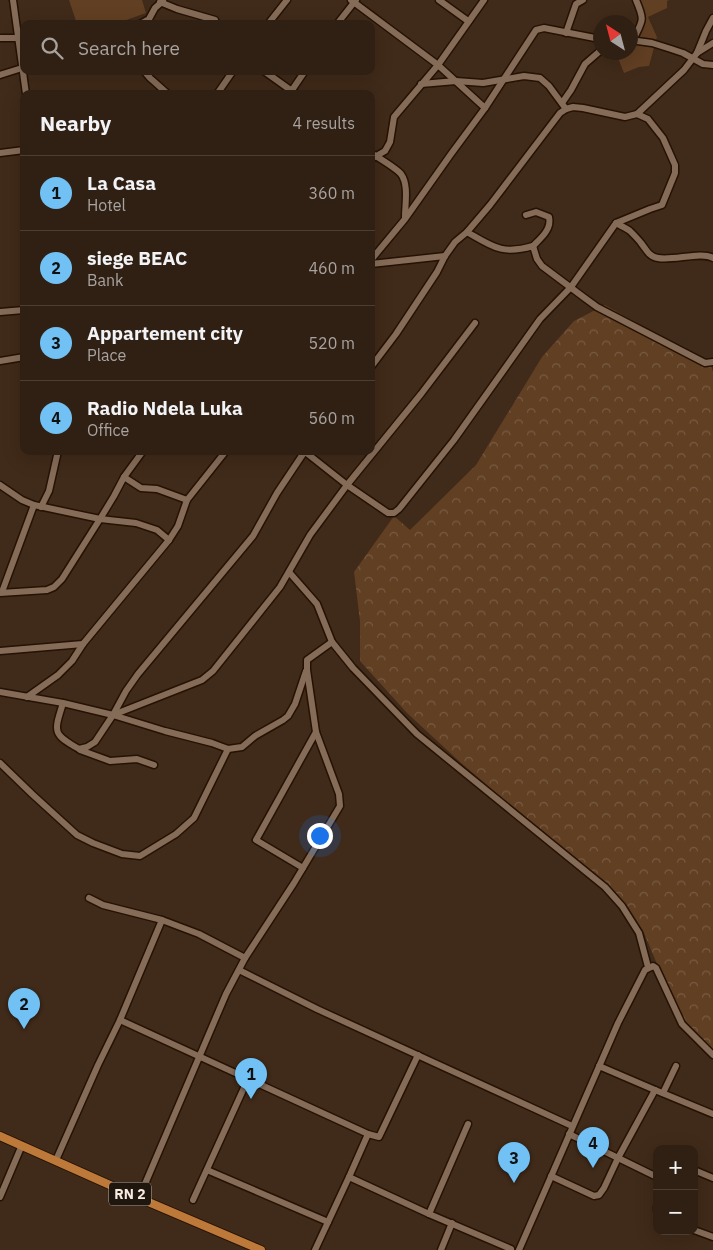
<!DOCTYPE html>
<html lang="en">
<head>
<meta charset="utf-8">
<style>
	body { margin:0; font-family:"IBM Plex Sans",sans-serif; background:#3c2d21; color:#f1f3f6 }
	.controls { position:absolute; right:15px; bottom:15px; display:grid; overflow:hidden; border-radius:10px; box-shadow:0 5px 20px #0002 }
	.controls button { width:45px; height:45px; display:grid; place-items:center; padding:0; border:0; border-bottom:1px solid #4b3e33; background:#302013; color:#f1f3f6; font:25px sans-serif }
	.compass { position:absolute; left:593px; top:15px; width:45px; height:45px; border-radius:50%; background:#302013; box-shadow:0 5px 20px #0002; rotate:324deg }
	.you { position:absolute; left:319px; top:835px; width:18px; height:18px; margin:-12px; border:4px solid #fff; border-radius:50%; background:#1a73e8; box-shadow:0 0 0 8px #1a73e833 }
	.badge { display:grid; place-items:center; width:32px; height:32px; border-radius:50%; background:#71c1f5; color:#111; font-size:16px; font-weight:700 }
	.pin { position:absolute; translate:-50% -41px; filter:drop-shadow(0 1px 2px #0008) }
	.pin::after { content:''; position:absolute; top:26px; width:18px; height:15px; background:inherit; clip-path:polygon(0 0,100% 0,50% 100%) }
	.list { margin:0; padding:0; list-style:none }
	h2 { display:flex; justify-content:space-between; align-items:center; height:65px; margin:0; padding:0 20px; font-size:21px }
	h2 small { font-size:16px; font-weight:400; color:#a8a3a0 }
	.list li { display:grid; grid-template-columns:32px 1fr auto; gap:15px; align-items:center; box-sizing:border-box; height:75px; padding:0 20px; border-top:1px solid #4b3e33 }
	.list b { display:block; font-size:19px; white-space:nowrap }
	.list p { margin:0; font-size:16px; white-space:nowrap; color:#a8a3a0 }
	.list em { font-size:16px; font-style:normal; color:#a8a3a0 }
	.icon { flex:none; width:28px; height:28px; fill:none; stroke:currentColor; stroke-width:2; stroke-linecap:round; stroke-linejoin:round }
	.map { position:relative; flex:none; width:713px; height:1250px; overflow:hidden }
	.search { position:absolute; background:#302013; box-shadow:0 5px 20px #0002; left:20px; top:20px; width:355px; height:55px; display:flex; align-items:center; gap:12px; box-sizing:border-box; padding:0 18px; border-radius:10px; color:#a8a3a0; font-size:19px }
	.panel { position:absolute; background:#302013; box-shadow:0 5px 20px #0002; left:20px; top:90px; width:355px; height:365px; border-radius:10px }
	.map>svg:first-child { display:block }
</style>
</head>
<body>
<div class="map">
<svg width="713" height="1250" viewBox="0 0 713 1250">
	<defs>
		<pattern id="forest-crowns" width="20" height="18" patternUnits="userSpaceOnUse" patternTransform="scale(1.25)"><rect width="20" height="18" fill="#613f23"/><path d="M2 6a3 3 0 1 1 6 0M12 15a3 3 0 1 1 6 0" fill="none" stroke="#785b43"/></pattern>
	</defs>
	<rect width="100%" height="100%" fill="#402a19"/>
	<g fill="#613f23">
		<polygon points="69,0 142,0 146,13 115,24 77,24"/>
		<polygon points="635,0 669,0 667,1 667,8 648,17 657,37 649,66 639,67 624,73 616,53 630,52 631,29 642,26"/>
	</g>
	<polygon fill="url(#forest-crowns)" points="605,305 711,365 713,372 713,1055 682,1023 644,933 626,906 599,880 460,762 407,713 360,661 360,621 354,572 394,516 410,530 476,465 542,357 574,321"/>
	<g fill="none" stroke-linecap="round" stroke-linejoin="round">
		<defs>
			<g id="minor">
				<polyline points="13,0 26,94"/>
				<polyline points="351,0 438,65 485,108"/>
				<polyline points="439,0 468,21"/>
				<polyline points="160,2 177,9 215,20"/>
				<polyline points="140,24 149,19 155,8 163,1"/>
				<polyline points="268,24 287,0"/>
				<polyline points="337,24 356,0"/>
				<polyline points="566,33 576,4 583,0"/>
				<polyline points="0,38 24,38"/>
				<polyline points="630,40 652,43 671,49 683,53 703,64 713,65"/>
				<path d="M633,40c10,-20 12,-19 3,-40"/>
				<polyline points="697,53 706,31 713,18"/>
				<polyline points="144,71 150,78 168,94"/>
				<polyline points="264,71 296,94"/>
				<polyline points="0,75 22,68"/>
				<polyline points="421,84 456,81 483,83 524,76 540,78 549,86 566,109"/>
				<polyline points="290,93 305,71"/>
				<polyline points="217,94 233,71"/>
				<polyline points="562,103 571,90 585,64 600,51"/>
				<polyline points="637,114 684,70 697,53 713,43"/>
				<polyline points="0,153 24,150"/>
				<path d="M371,153c8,5 25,15 30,21 8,11 4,30 4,43"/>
				<polyline points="371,159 385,151 390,142 394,117 438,65 484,0"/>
				<path d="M526,215l10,-3 13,5c3,12 -8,21 -16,29"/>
				<path d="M616,223c5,3 10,5 14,8 4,4 8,8 11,12 5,6 8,14 17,15 15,3 44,-7 55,0"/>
				<path d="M467,232c26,15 35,23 66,14l4,13 5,7 40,30 15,11 108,56 8,-1"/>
				<polyline points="371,260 405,219 451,154 485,108 536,30 544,28 600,39"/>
				<polyline points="371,264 445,256"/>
				<polyline points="0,312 24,310"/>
				<polyline points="0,361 24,357"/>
				<polyline points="304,451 347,485 388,513 394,513 399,509 454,440 540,319 571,287 616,223 650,209 662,205 675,173 675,165 663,138 648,119 637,114 625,117 583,108 573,107 566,109 560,113 490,205 467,232 455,242 445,256 437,272 396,334 371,367"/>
				<polyline points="124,477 141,488 157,489 187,500"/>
				<polyline points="0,485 22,500 34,505 100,519 136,523 157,530 169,540"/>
				<polyline points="41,507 49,491 58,451"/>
				<polyline points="289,572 317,604 332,642 353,668 417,734 605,887 622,906 639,933 648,967"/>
				<polyline points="2,592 34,505"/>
				<polyline points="0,593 47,590 54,587 62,579 100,519 114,496 124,477 143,451"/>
				<polyline points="0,651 83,644"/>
				<polyline points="0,692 63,703 113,715 165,731 212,743 228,749 242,747 255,736 283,720 288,716 295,704 306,671"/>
				<polyline points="27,697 58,675 72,661 83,644 169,540 178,526 187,500 226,451"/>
				<path d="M63,703c-9,29 -11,31 16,46l8,-2 8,-5 18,-27 13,-24 12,-17 115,-138 24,-43 28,-42"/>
				<polyline points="113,715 202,680 213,671 280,587 310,535 347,485 421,394 475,323"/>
				<polyline points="80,750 110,761 137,759 154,765"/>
				<polyline points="0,763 32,794 77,835 93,843 122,854 140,856 176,834 194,818 228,749"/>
				<polyline points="303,868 256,840 316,732"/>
				<polyline points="89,898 103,905 162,920 199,934 245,958"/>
				<polyline points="239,970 317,1009 572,1126"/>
				<polyline points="120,1020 368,1134 379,1137 418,1055"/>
				<polyline points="655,1090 713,1114"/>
				<polyline points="663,1093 676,1066"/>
				<polyline points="569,1134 657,1177"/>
				<polyline points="56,1160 98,1065 120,1020 162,920"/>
				<polyline points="207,1170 328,1222"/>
				<polyline points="694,1170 713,1178"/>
				<polyline points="551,1176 594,1196 599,1195 604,1188 618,1158 655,1090 599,1066"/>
				<polyline points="349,1177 429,1214 511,1249"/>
				<polyline points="0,1197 22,1145"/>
				<polyline points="139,1198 226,994 245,958 294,883 340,806 339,794 316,732 307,670 307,660 332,642"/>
				<polyline points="193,1200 248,1079"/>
				<polyline points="657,1207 657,1210"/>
				<polyline points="429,1214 468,1124"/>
				<polyline points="694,1230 713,1237"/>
				<polyline points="315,1250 349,1177 368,1134"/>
				<polyline points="441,1250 452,1223"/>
				<polyline points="519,1250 618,1023 645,970 653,966 656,968 682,1024 713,1055"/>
			</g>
			<polyline id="major" points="0,1136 139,1198 261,1250"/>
		</defs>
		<use href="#minor" stroke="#261203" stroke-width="9"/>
		<use href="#major" stroke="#261203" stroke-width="10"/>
		<use href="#minor" stroke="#856c59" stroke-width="6"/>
		<use href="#major" stroke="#bd793a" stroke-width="8"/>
	</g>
	<g text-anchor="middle" stroke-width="5" stroke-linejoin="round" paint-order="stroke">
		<rect fill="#1f160e" stroke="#b8aaa1" stroke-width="1" x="109" y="1182.5" width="42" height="23" rx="4"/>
		<g font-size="14" font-weight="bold" fill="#f9eae0">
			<text x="130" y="1199">RN 2</text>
		</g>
	</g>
</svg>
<div class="controls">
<button>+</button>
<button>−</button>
</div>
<svg class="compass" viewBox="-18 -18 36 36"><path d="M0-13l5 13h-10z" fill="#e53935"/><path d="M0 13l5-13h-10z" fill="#a8a3a0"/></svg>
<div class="you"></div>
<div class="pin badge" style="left:251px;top:1099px">1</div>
<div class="pin badge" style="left:24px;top:1029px">2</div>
<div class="pin badge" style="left:514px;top:1183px">3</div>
<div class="pin badge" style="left:593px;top:1168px">4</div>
<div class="search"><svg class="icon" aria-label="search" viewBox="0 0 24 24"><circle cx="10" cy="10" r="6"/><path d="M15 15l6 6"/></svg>Search here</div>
<section class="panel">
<h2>Nearby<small>4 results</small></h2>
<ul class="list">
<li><span class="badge">1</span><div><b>La Casa</b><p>Hotel</p></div><em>360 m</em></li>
<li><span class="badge">2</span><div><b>siege BEAC</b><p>Bank</p></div><em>460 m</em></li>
<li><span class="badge">3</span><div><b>Appartement city</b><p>Place</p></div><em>520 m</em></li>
<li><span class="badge">4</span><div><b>Radio Ndela Luka</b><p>Office</p></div><em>560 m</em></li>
</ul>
</section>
</div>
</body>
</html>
